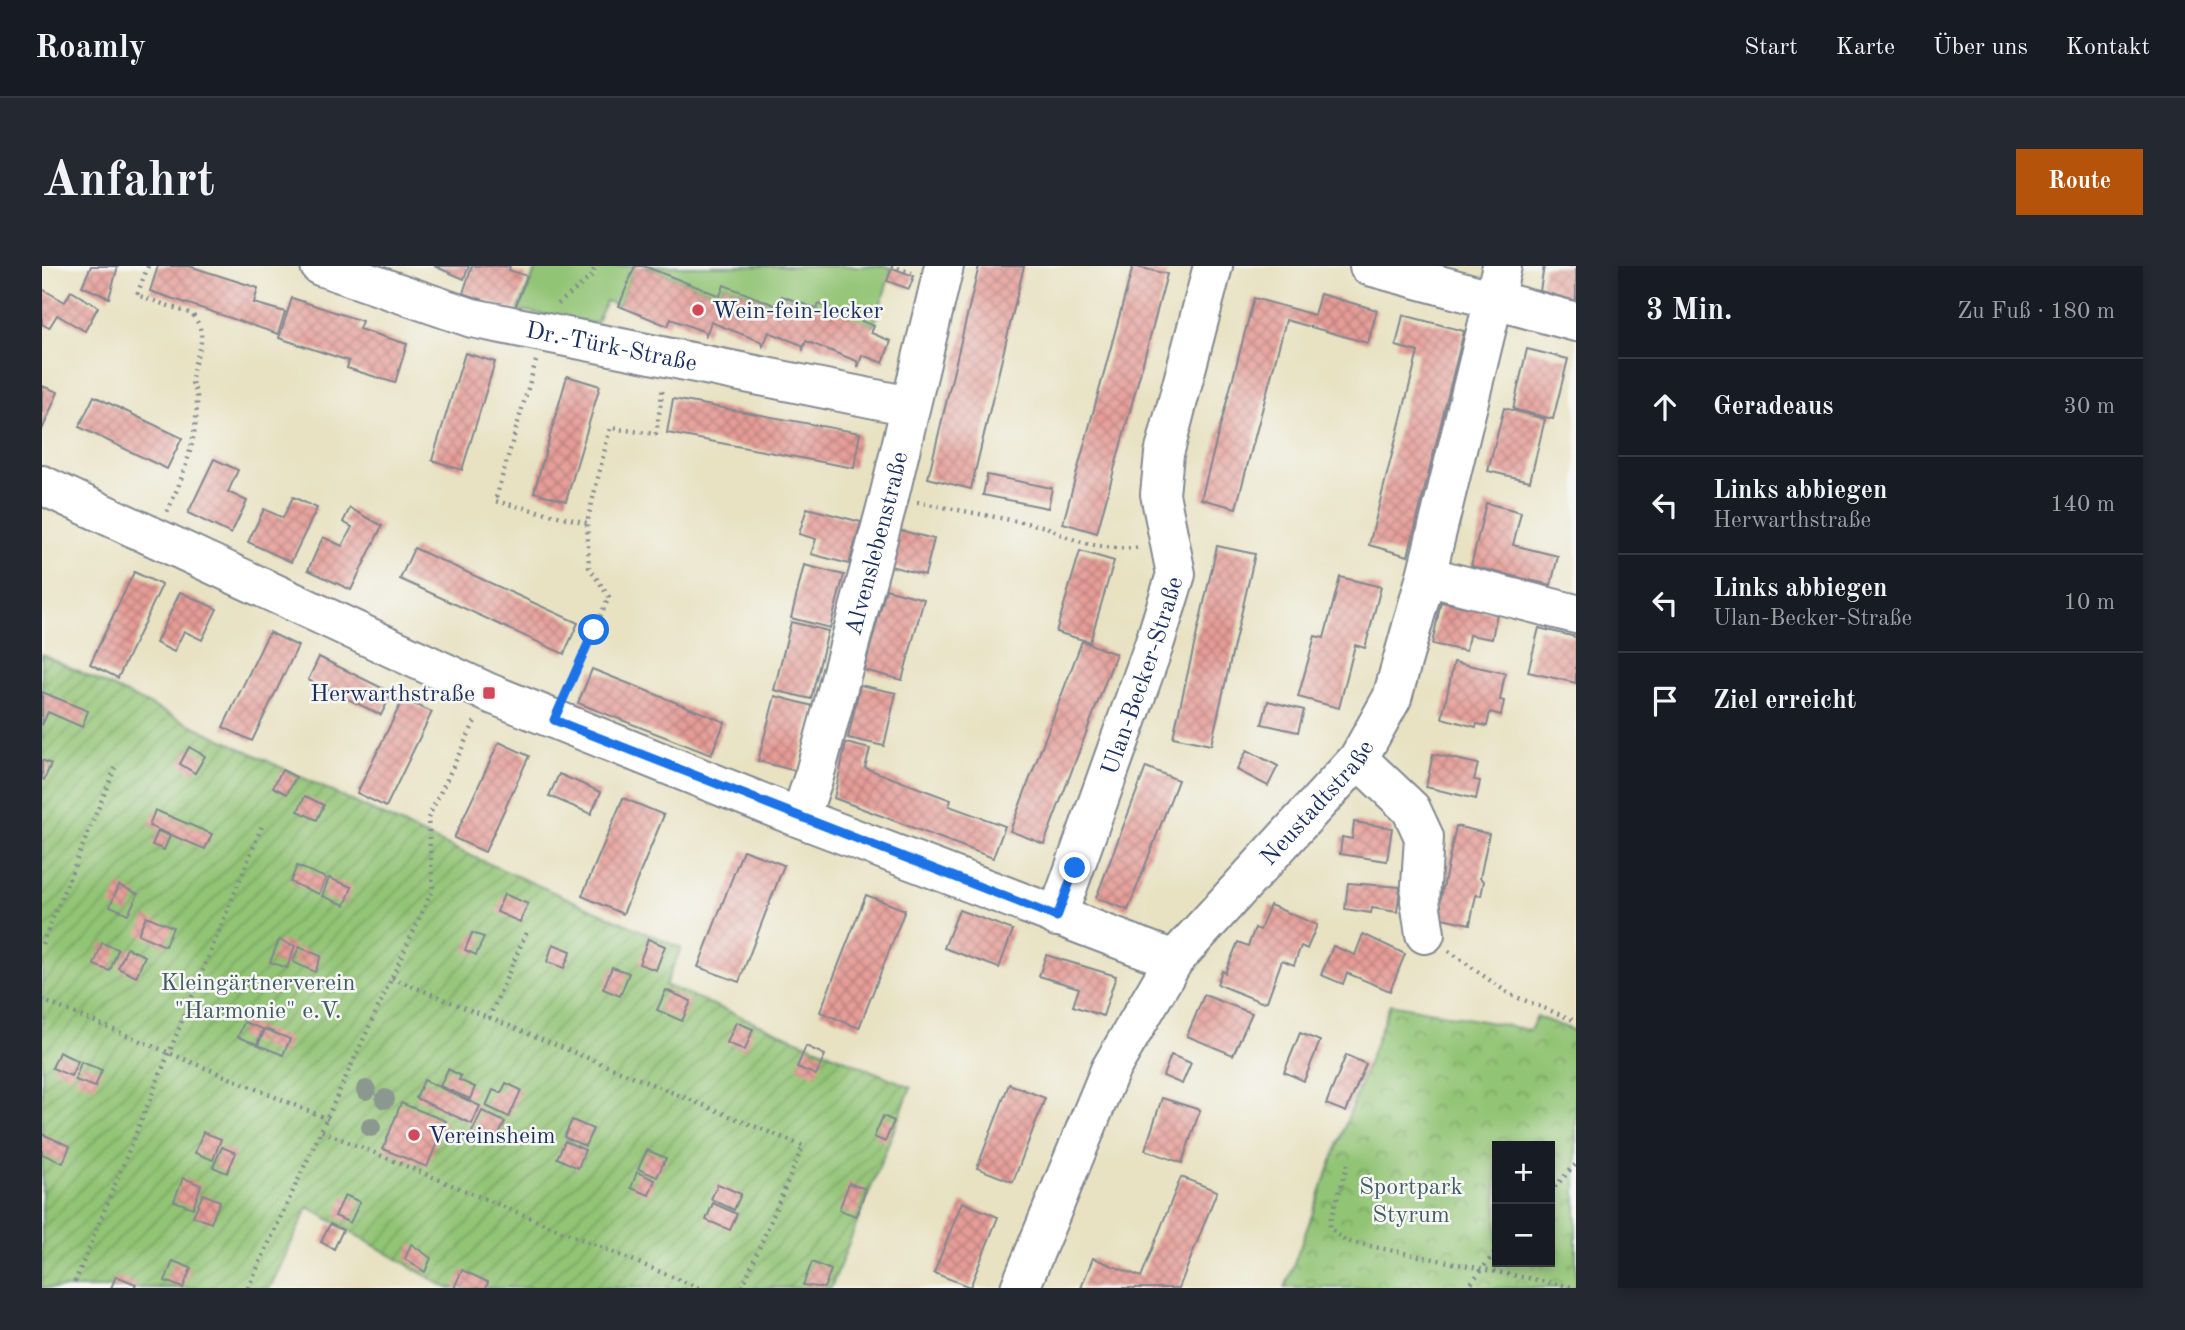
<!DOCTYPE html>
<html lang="de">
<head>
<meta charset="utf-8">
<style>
	body { margin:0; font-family:"Old Standard TT",serif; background:#242831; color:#f1f3f6 }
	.controls { position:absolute; right:21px; bottom:21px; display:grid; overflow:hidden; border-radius:0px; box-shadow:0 4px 10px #0003 }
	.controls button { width:63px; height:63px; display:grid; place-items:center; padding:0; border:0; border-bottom:2px solid #363941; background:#171b24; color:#f1f3f6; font:35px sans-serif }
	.stop { position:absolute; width:21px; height:21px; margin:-16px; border:5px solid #1a73e8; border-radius:50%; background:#fff }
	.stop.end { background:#1a73e8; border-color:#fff; box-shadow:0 2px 7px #0008 }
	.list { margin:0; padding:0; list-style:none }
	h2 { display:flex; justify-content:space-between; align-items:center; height:91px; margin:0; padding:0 28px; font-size:30px }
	h2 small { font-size:23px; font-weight:400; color:#9ea1a6 }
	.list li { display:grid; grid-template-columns:46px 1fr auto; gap:21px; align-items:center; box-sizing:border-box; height:98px; padding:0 28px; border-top:2px solid #363941 }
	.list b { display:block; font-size:26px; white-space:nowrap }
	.list p { margin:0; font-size:23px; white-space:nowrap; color:#9ea1a6 }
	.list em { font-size:23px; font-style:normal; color:#9ea1a6 }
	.icon { flex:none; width:38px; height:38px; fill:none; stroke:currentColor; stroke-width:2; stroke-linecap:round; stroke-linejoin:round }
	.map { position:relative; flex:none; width:1534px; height:1022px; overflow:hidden; border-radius:0px }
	header { display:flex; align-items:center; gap:42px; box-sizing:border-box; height:98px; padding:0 35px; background:#171b24; border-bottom:2px solid #363941 }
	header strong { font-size:33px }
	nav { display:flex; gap:38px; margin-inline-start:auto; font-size:24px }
	.intro { display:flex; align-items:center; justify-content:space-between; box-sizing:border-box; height:168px; padding:0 42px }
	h1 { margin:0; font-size:49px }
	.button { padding:18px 32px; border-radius:0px; background:#b45309; color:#fff; font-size:24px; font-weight:700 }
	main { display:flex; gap:42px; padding:0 42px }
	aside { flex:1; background:#171b24; border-radius:0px; box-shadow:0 4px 10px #0003 }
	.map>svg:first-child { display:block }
</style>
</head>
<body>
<header>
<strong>Roamly</strong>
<nav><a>Start</a><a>Karte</a><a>Über uns</a><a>Kontakt</a></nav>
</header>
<div class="intro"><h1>Anfahrt</h1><a class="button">Route</a></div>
<main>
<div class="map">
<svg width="1534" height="1022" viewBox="0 0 1534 1022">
	<defs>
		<pattern id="park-crowns" width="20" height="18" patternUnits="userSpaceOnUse" patternTransform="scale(1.75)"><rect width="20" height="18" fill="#92c474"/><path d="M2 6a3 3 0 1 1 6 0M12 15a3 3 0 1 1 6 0" fill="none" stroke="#76a062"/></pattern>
		<pattern id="garden-furrows" width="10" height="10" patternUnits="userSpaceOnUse" patternTransform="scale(1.75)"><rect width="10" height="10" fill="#92c474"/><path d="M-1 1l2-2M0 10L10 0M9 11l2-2" fill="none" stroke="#76a062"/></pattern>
		<pattern id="building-cross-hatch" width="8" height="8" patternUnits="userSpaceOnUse" patternTransform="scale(1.75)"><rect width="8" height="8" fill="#e69d97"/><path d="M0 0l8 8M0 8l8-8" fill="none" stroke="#ba807e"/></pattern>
	</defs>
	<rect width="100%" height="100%" fill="#f6f6f2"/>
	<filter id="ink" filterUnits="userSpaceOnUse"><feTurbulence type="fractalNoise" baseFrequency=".0143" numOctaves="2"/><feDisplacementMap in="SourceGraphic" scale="14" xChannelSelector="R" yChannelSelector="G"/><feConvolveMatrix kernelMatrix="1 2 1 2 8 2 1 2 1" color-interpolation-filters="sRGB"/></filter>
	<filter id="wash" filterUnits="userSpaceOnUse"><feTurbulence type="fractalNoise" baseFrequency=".00686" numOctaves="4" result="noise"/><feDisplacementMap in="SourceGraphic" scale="28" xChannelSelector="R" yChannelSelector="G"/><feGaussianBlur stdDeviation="1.57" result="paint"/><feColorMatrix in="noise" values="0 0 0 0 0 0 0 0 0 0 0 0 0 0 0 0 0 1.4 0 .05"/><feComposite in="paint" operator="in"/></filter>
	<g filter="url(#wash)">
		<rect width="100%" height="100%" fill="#e8e2c2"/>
		<g fill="#92c474" stroke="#567a69" stroke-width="2">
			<polygon points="495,0 593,0 577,40 564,35 554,58 476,44"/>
			<polygon points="602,0 842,0 850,2 832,60 740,30 735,40 682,19 678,30"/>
		</g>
		<path fill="url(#park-crowns)" stroke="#567a69" stroke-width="2" fill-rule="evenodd" d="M1348,738l140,26 7,-13 39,14v257h-291zM1508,880v116h-53v-116z"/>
		<polygon fill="url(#garden-furrows)" stroke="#567a69" stroke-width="2" points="0,388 386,571 639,682 623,719 869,821 789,1022 405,1022 266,941 228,1022 0,1022"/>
		<g id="blocks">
			<g fill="url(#building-cross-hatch)">
				<polygon points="49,0 76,0 67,32 40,20"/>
				<polygon points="116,0 147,0 216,22 212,37 243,46 236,68 108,25"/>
				<polygon points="392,0 427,0 422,13"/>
				<polygon points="430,0 468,0 467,4 485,10 472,44 421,27"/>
				<polygon points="593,0 602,0 678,30 682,19 735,40 740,30 775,43 777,38 832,60 829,67 849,75 841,97 820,89 816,102 815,95 799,89 764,75 761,83 760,79 727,66 721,80 720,76 669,56 663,72 663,66 629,53 626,60 577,40"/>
				<polygon points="937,0 982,0 929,223 886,212"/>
				<polygon points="1091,0 1125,8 1055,267 1021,257"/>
				<polygon points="1502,0 1534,0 1534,35 1498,25"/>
				<polygon points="850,2 872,10 867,23 845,15"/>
				<polygon points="0,23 23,36 29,25 56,41 43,65 15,49 7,62 0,58"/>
				<polygon points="1278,28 1335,44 1326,77 1244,54 1194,242 1159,233 1212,32 1272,49"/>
				<polygon points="250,32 320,55 317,63 365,78 353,117 305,102 307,95 237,72"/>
				<polygon points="1361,49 1422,65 1366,290 1327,279 1376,86 1354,80"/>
				<polygon points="1485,83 1526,93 1511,153 1471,143"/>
				<polygon points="423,87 453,96 420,204 390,194"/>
				<polygon points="525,110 558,120 524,235 492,226"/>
				<polygon points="0,120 16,126 0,164"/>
				<polygon points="52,130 140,172 125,203 37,161"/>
				<polygon points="631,133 818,167 812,202 625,167"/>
				<polygon points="1462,142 1503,153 1488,215 1446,205"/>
				<polygon points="172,193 196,204 186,226 205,235 189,268 146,247"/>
				<polygon points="945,209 1010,222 1006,242 941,229"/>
				<polygon points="251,231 275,242 249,296 206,276 222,243 241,252"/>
				<polygon points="1444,237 1479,246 1471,279 1516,290 1509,319 1429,300"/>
				<polygon points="308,242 340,260 309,324 266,304 281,271 300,280 310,261 301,256"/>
				<polygon points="765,242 819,256 807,298 769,288 774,273 757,268"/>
				<polygon points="857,264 892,273 883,309 848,300"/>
				<polygon points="1175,280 1213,288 1169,479 1131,471"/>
				<polygon points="372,282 536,357 522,388 358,313"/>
				<polygon points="1038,285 1072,295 1048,376 1014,366"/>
				<polygon points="762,299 802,309 788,362 749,352"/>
				<polygon points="92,306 120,319 76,412 48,398"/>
				<polygon points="1298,311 1339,321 1323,382 1313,379 1297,442 1256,431 1273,370 1282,372"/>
				<polygon points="844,323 882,333 860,414 822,404"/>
				<polygon points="138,326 175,343 160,374 142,365 132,386 114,377"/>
				<polygon points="1399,336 1455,347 1450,373 1427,369 1424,385 1390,378"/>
				<polygon points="749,356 786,365 769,433 732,424"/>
				<polygon points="1497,362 1534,371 1534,417 1486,406"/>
				<polygon points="227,366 256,380 210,475 181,461"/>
				<polygon points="1040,375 1074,388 1002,578 968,565"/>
				<polygon points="277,391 350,427 339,449 266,414"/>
				<polygon points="1412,396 1463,407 1458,434 1462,435 1459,449 1448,446 1445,460 1435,458 1434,461 1400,452"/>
				<polygon points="550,403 683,456 669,489 536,437"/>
				<polygon points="818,419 854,427 842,480 806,472"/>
				<polygon points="0,426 46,445 40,461 6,446 0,459"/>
				<polygon points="733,430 771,440 754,505 716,495"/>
				<polygon points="361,433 390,446 344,541 315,527"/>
				<polygon points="1226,435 1262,444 1256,466 1220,458"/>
				<polygon points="457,476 487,490 443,586 412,572"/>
				<polygon points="804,477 828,483 823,502 909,534 907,540 963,560 951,592 792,532"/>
				<polygon points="147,481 163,490 153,507 138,498"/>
				<polygon points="1205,484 1236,500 1226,520 1195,504"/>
				<polygon points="1391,488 1436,498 1432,514 1438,515 1434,533 1384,521"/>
				<polygon points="0,494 9,498 2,514 0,513"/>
				<polygon points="1104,501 1136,514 1086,644 1054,632"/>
				<polygon points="240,504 254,511 245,528 231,521"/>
				<polygon points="517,508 559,526 549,548 507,530"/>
				<polygon points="263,530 282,539 275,554 256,545"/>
				<polygon points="581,532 622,549 581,648 540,630"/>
				<polygon points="113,544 170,568 163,583 107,560"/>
				<polygon points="1312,556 1350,562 1345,595 1298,588 1300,571 1310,573"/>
				<polygon points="1414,560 1447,568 1438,612 1442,615 1439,630 1434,629 1428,658 1395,651"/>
				<polygon points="116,565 128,570 122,584 110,579"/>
				<polygon points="701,584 742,599 697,716 656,701"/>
				<polygon points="255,600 284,612 277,628 248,616"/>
				<polygon points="287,612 310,621 303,639 280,630"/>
				<polygon points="1306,617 1358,621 1355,646 1330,642 1329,647 1303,643"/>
				<polygon points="77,619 96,628 86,648 68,640"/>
				<polygon points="462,628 486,638 478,656 455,646"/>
				<polygon points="824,629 863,644 817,762 778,746"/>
				<polygon points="1228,639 1275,659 1265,683 1259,680 1252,699 1240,694 1225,735 1219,736 1175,718 1180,705 1183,707 1196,676 1206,680 1213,662 1218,664"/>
				<polygon points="917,644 971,664 957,702 902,682"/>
				<polygon points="104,650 131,661 123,680 96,668"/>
				<polygon points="430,667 442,671 434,689 423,684"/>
				<polygon points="1321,668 1363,688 1348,725 1305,707 1301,718 1279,709 1291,680 1313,689"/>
				<polygon points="606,673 623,680 614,704 597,698"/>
				<polygon points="237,674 253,680 245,702 228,696"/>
				<polygon points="60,677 76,683 68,705 52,699"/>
				<polygon points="511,678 529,685 522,702 505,696"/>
				<polygon points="257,681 279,690 273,706 251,696"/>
				<polygon points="85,682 103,690 94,711 76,702"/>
				<polygon points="1004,689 1074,710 1061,750 1031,740 1037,722 997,710"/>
				<polygon points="570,701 587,707 578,730 561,723"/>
				<polygon points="624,724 649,735 640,755 615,744"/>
				<polygon points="1162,729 1210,747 1191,789 1145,770"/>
				<polygon points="202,756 221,763 215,778 196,771"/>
				<polygon points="694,756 711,763 703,784 685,777"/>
				<polygon points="223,763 248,773 241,789 216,779"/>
				<polygon points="1258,767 1278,775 1262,815 1242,806"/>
				<polygon points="764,780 783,789 774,809 755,801"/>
				<polygon points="17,786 36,795 29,810 10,802"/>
				<polygon points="1129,789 1149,797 1140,818 1121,810"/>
				<polygon points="1304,789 1324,798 1304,846 1284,838"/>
				<polygon points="39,796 60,804 53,821 33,814"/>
				<polygon points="406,803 419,810 417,814 433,821 428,833 398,820"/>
				<polygon points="382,814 438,840 430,858 374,832"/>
				<polygon points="464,817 479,824 467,851 444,840 451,824 459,827"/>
				<polygon points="967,818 1003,832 971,916 935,902"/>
				<polygon points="1120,832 1158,844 1140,897 1103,884"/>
				<polygon points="359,837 404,855 385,901 341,883"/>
				<polygon points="440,845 463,856 451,881 428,870"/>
				<polygon points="841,850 852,855 843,876 832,871"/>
				<polygon points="530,854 551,863 543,880 522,871"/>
				<polygon points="161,866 179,873 171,894 153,887"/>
				<polygon points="0,868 28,880 21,897 0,888"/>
				<polygon points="523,875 543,884 536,902 515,892"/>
				<polygon points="180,881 194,887 185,907 171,901"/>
				<polygon points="605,884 624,892 615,911 596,903"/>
				<polygon points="595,906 613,914 607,929 589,922"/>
				<polygon points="1139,911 1175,925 1137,1022 1039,1022 1051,992 1099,1011"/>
				<polygon points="141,912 159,919 151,942 132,935"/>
				<polygon points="807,917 824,923 814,950 797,944"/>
				<polygon points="676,918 699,928 692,944 669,933"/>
				<polygon points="161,928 178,935 169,957 151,950"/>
				<polygon points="303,929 318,936 308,957 293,950"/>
				<polygon points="920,936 956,951 928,1021 892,1007"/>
				<polygon points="671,937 695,948 688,964 664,954"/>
				<polygon points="288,958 301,964 292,983 279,976"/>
				<polygon points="369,978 389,992 383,1006 363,993"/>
				<polygon points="131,995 149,1002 141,1022 123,1015"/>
				<polygon points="770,996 789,1004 782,1022 761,1019"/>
				<polygon points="420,1004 446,1016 444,1022 412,1022"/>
				<polygon points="74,1010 94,1018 92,1022 69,1022"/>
			</g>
		</g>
	</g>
	<g filter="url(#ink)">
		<use href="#blocks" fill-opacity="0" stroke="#828890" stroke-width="2"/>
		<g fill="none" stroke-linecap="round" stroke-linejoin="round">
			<defs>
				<g id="minor">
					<path id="s1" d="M278,0l152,52 438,88"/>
					<polyline points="1327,0 1534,56"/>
					<polyline points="0,219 447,427 758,552 1132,694"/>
					<polyline points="1384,310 1534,348"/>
					<polyline points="1316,493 1369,543 1382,571 1378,635 1383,668"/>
					<path id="s2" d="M758,552l15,-45 74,-276 55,-231"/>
					<path id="s3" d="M1015,651l97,-272 22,-71 -16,-80 4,-40 49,-188"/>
					<path id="s4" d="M978,1022l90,-218 64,-110 184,-201 34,-61 34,-122 76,-310"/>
				</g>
			</defs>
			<use href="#minor" stroke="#828890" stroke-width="42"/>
			<g stroke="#828890" stroke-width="4.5" stroke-dasharray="2 5" stroke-linecap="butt">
				<path d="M106,0l-11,29 55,19c21,26 0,41 0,67 0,6 5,10 5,15 1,41 -13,79 -30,116"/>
				<polyline points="849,0 870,7"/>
				<polyline points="516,38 550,10 553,0"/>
				<polyline points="494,95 453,235 545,257"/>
				<path d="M875,236l130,25c23,15 66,25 93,20"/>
				<polyline points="524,427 567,331 547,301 545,257 568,162 614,168 621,121"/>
				<polyline points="0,678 73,502"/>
				<polyline points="1407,685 1467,728 1534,755"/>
				<polyline points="350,712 761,880 700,1022"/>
				<polyline points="0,734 286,853"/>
				<polyline points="447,752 485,665"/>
				<polyline points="280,865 657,1022"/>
				<polyline points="1306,898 1288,955 1288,962 1303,975 1534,1022"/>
				<polyline points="1508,926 1534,898"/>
				<polyline points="33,1016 220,560"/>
				<polyline points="206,1022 391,623 386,552 434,453"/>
				<polyline points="1425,1022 1455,984"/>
			</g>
			<use href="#minor" stroke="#fff" stroke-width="38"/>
		</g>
		<g fill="#8b988f">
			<circle cx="324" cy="824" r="10"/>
			<circle cx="343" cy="833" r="10"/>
			<circle cx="329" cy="861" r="10"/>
		</g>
	</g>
	<g fill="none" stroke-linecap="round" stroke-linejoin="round" filter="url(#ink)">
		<polyline stroke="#1a73e8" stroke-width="9" points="552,364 512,454 1015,651 1033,602"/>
	</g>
	<g fill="#d1495b" stroke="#f6f6f2" stroke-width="2.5">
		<circle cx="656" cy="44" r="7"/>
		<rect x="440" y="420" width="14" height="14" rx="3.5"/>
		<circle cx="372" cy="869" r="7"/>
	</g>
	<g text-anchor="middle" stroke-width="5" stroke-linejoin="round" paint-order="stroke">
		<g font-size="24" fill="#1b2f5e" stroke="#f6f6f2" text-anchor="start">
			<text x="670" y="52">Wein-fein-lecker</text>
			<text x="433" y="435" text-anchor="end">Herwarthstraße</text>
			<text x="386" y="877">Vereinsheim</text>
		</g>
		<g font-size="24" fill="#1b2f5e" stroke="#f6f6f2">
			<text dy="8" stroke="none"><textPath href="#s1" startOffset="303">Dr.-Türk-Straße</textPath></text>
			<text dy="8" stroke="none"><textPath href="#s2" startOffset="285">Alvenslebenstraße</textPath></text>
			<text dy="8" stroke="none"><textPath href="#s3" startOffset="256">Ulan-Becker-Straße</textPath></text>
			<text dy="8" stroke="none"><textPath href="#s4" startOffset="576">Neustadtstraße</textPath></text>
		</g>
		<g font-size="24" fill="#3f5c65" stroke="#f6f6f2">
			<text x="216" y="724">Kleingärtnerverein<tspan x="216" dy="28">"Harmonie" e.V.</tspan></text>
			<text x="1369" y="928">Sportpark<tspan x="1369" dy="28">Styrum</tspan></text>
		</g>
	</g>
</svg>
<div class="controls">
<button>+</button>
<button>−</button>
</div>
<div class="stop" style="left:552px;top:364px"></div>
<div class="stop end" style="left:1033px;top:602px"></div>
</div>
<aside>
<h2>3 Min.<small>Zu Fuß · 180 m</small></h2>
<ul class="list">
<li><svg class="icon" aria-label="ahead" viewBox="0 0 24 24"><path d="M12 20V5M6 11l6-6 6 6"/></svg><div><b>Geradeaus</b></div><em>30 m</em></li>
<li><svg class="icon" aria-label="left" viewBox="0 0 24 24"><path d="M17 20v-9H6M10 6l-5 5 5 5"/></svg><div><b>Links abbiegen</b><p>Herwarthstraße</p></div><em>140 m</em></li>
<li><svg class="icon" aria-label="left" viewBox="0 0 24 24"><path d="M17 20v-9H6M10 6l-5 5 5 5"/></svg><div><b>Links abbiegen</b><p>Ulan-Becker-Straße</p></div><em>10 m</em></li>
<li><svg class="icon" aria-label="arrive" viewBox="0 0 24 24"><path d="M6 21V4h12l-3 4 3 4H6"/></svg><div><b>Ziel erreicht</b></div></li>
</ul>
</aside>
</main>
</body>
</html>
